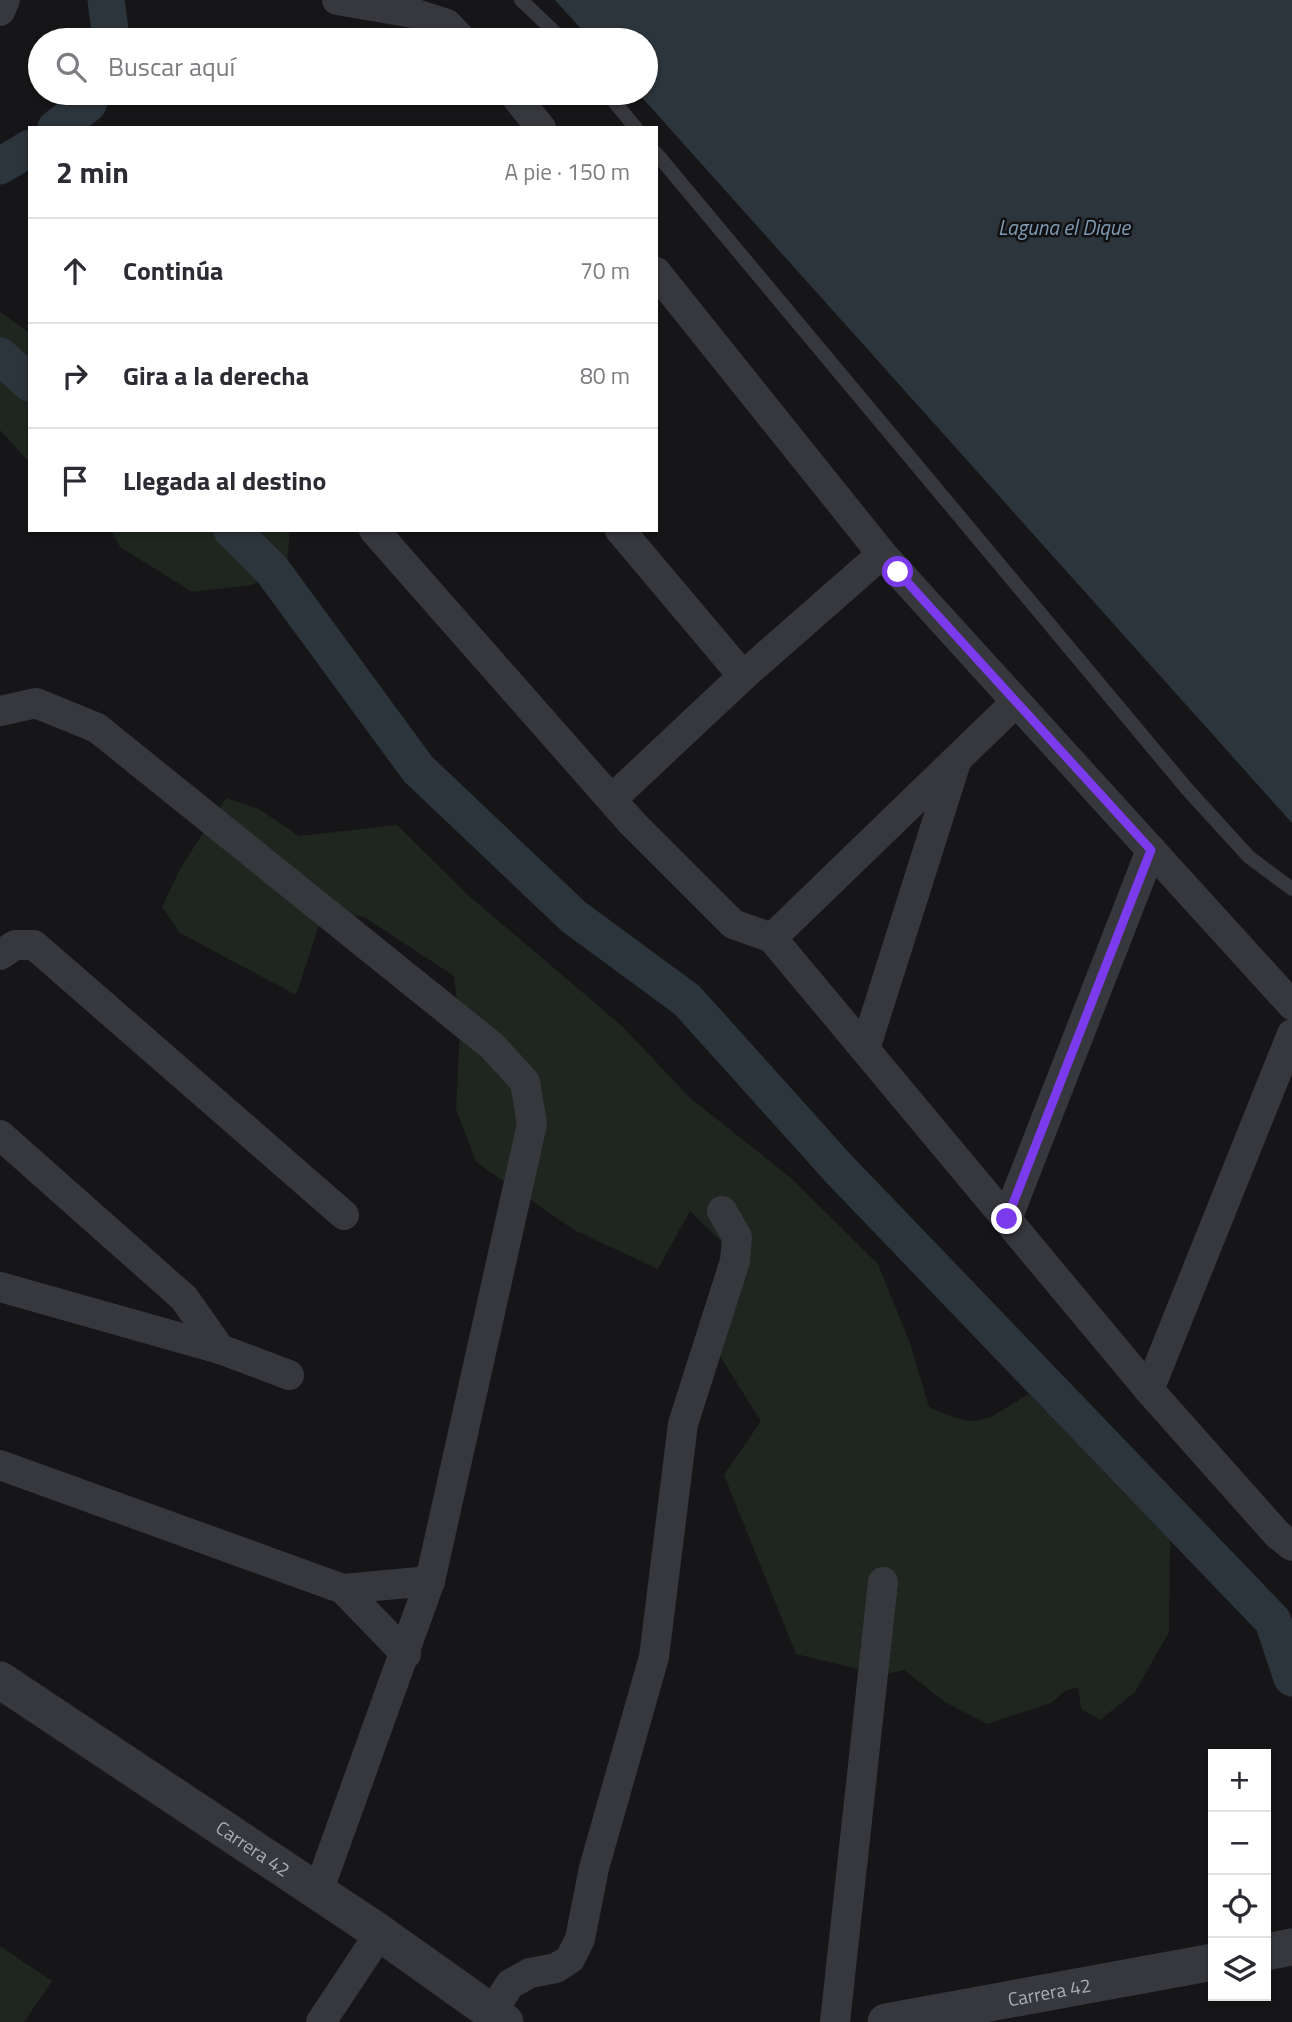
<!DOCTYPE html>
<html lang="es">
<head>
<meta charset="utf-8">
<style>
	body { margin:0; font-family:"Titillium Web",sans-serif; background:#f2f2f3; color:#2b2b33 }
	.controls { position:absolute; right:21px; bottom:21px; display:grid; overflow:hidden; border-radius:0px; box-shadow:0 2px 5px #0004 }
	.controls button { width:63px; height:63px; display:grid; place-items:center; padding:0; border:0; border-bottom:2px solid #e1e1e2; background:#fff; color:#2b2b33; font:35px sans-serif }
	.stop { position:absolute; width:21px; height:21px; margin:-16px; border:5px solid #7c3aed; border-radius:50%; background:#fff }
	.stop.end { background:#7c3aed; border-color:#fff; box-shadow:0 2px 7px #0008 }
	.list { margin:0; padding:0; list-style:none }
	h2 { display:flex; justify-content:space-between; align-items:center; height:91px; margin:0; padding:0 28px; font-size:30px }
	h2 small { font-size:23px; font-weight:400; color:#7c7c81 }
	.list li { display:grid; grid-template-columns:46px 1fr auto; gap:21px; align-items:center; box-sizing:border-box; height:105px; padding:0 28px; border-top:2px solid #e1e1e2 }
	.list b { display:block; font-size:26px; white-space:nowrap }
	.list em { font-size:23px; font-style:normal; color:#7c7c81 }
	.icon { flex:none; width:38px; height:38px; fill:none; stroke:currentColor; stroke-width:2; stroke-linecap:round; stroke-linejoin:round }
	.map { position:relative; flex:none; width:1292px; height:2022px; overflow:hidden }
	.search { position:absolute; background:#fff; box-shadow:0 2px 5px #0004; left:28px; top:28px; width:630px; height:77px; display:flex; align-items:center; gap:18px; box-sizing:border-box; padding:0 24px; border-radius:38px; color:#7c7c81; font-size:26px }
	.panel { position:absolute; background:#fff; box-shadow:0 2px 5px #0004; left:28px; top:126px; width:630px; height:406px; border-radius:0px }
	.map>svg:first-child { display:block }
</style>
</head>
<body>
<div class="map">
<svg width="1292" height="2022" viewBox="0 0 1292 2022">
	<rect width="100%" height="100%" fill="#161618"/>
	<g fill="#1e261f">
		<polygon points="0,312 30,333 30,463 0,430"/>
		<polygon points="111,530 290,530 287,565 252,585 192,592 120,547"/>
		<path d="M226,798l33,11 40,27 98,-11 71,70 155,132 67,71 101,80 87,86 32,79 19,64c52,24 53,15 100,-13l141,146 -1,92 -34,60 -35,28 -19,-11 -3,-22 -13,4 -14,12 -64,21 -42,-22 -41,-32 -22,5 -86,-21 -72,-179 37,-54 -60,-95 42,-63 -53,-52 -32,58 -84,-39 -98,-68 -20,-53 4,-81 -6,-52 -90,-59 -40,-7 -28,85 -116,-62 -18,-26 19,-40z"/>
		<polygon points="0,1946 52,1981 24,2022 0,2022"/>
	</g>
	<polygon fill="#2c353c" points="555,0 1292,0 1292,823 638,93 646,93 646,40 591,40"/>
	<g fill="none" stroke-linecap="round" stroke-linejoin="round">
		<g stroke="#2c353c" stroke-width="37">
			<polyline points="106,0 110,30 107,40"/>
			<polyline points="56,128 88,104 91,93"/>
			<polyline points="0,166 30,148"/>
			<polyline points="0,356 30,383"/>
			<polyline points="232,530 272,570 418,769 574,917 687,1000 838,1168 1273,1621 1292,1678"/>
		</g>
		<g stroke="#37383d" stroke-width="14">
			<polyline points="521,0 563,40"/>
			<polyline points="607,93 636,128"/>
			<polyline points="656,153 1187,789 1249,857 1292,889"/>
		</g>
		<g stroke="#37383d" stroke-width="30">
			<polyline points="337,0 413,13 447,24 462,40"/>
			<polyline points="0,11 5,0"/>
			<polyline points="513,93 541,128"/>
			<polyline points="656,272 882,554 1292,1005"/>
			<polyline points="374,530 632,823 733,924 772,938 1149,1390 1278,1535 1292,1546"/>
			<polyline points="620,530 743,676"/>
			<polyline points="0,711 36,703 97,728 492,1046 525,1082 532,1124 430,1581 318,1892"/>
			<polyline points="612,799 743,676 882,554"/>
			<polyline points="772,938 1016,702"/>
			<polyline points="0,955 15,945 34,945 344,1215"/>
			<polyline points="865,1049 956,762"/>
			<polyline points="0,1135 184,1298 220,1349"/>
			<polyline points="1007,1219 1151,850"/>
			<polyline points="0,1287 220,1349 289,1375"/>
			<polyline points="1149,1390 1292,1034"/>
			<polyline points="0,1465 343,1589 406,1654"/>
			<polyline points="343,1589 430,1581"/>
			<polyline points="492,2012 510,1984 530,1973 556,1968 570,1959 580,1939 594,1868 654,1657 683,1424 735,1261 737,1237 722,1211"/>
			<polyline points="321,2022 380,1933"/>
			<polyline points="835,2022 883,1582"/>
		</g>
		<g stroke="#37383d" stroke-width="37">
			<path id="s1" d="M0,1680l380,253 125,89"/>
			<polyline points="1266,1952 1292,1947"/>
			<path id="s2" d="M886,2022l327,-60"/>
		</g>
	</g>
	<g fill="none" stroke-linecap="round" stroke-linejoin="round">
		<polyline stroke="#7c3aed" stroke-width="9" points="898,572 1151,850 1007,1219"/>
	</g>
	<g text-anchor="middle" stroke-width="5" stroke-linejoin="round" paint-order="stroke">
		<g font-size="19" fill="#a8adb8" stroke="#111113">
			<text dy="7" stroke="none"><textPath href="#s1" startOffset="304">Carrera 42</textPath></text>
			<text dy="7" stroke="none"><textPath href="#s2" startOffset="166">Carrera 42</textPath></text>
		</g>
		<g font-size="21" font-style="italic" fill="#7f9bb3" stroke="#111113">
			<text x="1064" y="235">Laguna el Dique</text>
		</g>
	</g>
</svg>
<div class="controls">
<button>+</button>
<button>−</button>
<button><svg class="icon" aria-label="locate" viewBox="0 0 24 24"><circle cx="12" cy="12" r="6"/><path d="M12 2v4M12 18v4M2 12h4M18 12h4"/></svg></button>
<button><svg class="icon" aria-label="layers" viewBox="0 0 24 24"><path d="M12 4l9 5-9 5-9-5zM3 14l9 5 9-5"/></svg></button>
</div>
<div class="stop" style="left:898px;top:572px"></div>
<div class="stop end" style="left:1007px;top:1219px"></div>
<div class="search"><svg class="icon" aria-label="search" viewBox="0 0 24 24"><circle cx="10" cy="10" r="6"/><path d="M15 15l6 6"/></svg>Buscar aquí</div>
<section class="panel">
<h2>2 min<small>A pie · 150 m</small></h2>
<ul class="list">
<li><svg class="icon" aria-label="ahead" viewBox="0 0 24 24"><path d="M12 20V5M6 11l6-6 6 6"/></svg><div><b>Continúa</b></div><em>70 m</em></li>
<li><svg class="icon" aria-label="right" viewBox="0 0 24 24"><path d="M7 20v-9h11M14 6l5 5-5 5"/></svg><div><b>Gira a la derecha</b></div><em>80 m</em></li>
<li><svg class="icon" aria-label="arrive" viewBox="0 0 24 24"><path d="M6 21V4h12l-3 4 3 4H6"/></svg><div><b>Llegada al destino</b></div></li>
</ul>
</section>
</div>
</body>
</html>
